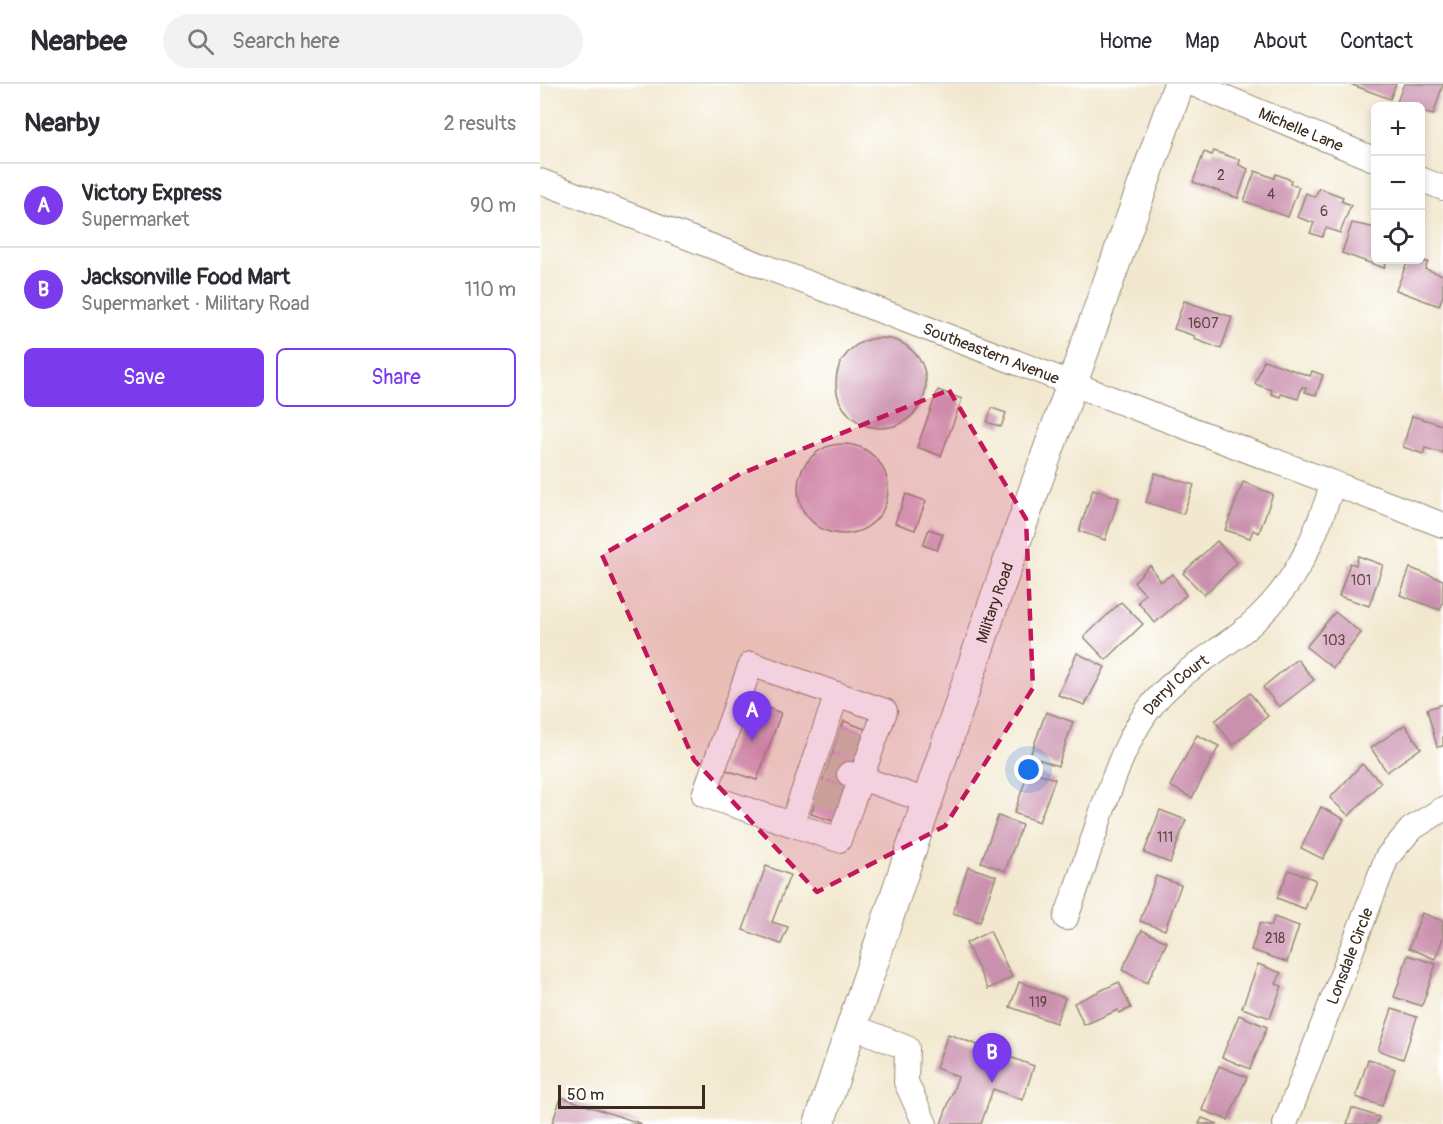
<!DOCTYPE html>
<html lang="en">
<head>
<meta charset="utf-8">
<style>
	body { margin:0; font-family:Pangolin,sans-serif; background:#f2f2f3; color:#2b2b33 }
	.controls { position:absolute; right:18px; top:18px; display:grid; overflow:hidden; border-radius:9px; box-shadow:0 3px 9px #0003 }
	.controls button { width:54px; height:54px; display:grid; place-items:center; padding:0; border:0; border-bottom:2px solid #e1e1e2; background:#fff; color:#2b2b33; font:30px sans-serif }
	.scale { position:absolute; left:18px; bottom:15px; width:147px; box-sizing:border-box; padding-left:6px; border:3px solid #3b2a1e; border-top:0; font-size:16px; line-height:21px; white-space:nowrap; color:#3b2a1e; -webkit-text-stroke:4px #fff; paint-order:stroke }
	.you { position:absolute; left:489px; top:686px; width:21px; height:21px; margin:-15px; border:4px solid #fff; border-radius:50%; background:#1a73e8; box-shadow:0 0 0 9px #1a73e833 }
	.badge { display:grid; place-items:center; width:39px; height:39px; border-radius:50%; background:#7c3aed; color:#fff; font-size:20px; font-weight:700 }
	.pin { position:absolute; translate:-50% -50px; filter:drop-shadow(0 2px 3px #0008) }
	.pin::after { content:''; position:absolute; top:32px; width:21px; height:18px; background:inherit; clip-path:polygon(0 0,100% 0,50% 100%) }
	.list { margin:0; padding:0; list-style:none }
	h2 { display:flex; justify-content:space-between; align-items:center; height:78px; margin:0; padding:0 24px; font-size:26px }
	h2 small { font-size:20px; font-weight:400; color:#7c7c81 }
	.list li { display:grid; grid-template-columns:39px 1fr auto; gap:18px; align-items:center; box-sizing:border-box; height:84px; padding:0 24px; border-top:2px solid #e1e1e2 }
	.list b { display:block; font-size:22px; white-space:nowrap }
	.list p { margin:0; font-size:20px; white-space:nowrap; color:#7c7c81 }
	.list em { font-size:20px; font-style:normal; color:#7c7c81 }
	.actions { display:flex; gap:12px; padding:18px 24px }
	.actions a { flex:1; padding:14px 0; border:2px solid #7c3aed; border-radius:9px; text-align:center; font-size:21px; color:#7c3aed }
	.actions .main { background:#7c3aed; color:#fff }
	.icon { flex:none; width:33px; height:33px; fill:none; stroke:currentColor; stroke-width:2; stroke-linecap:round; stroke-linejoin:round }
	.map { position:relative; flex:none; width:903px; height:1040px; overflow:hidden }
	header { display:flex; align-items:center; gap:36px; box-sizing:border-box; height:84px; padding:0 30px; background:#fff; border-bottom:2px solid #e1e1e2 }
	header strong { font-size:28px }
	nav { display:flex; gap:33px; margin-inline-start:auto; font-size:21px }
	.search { width:420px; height:54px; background:#f2f2f3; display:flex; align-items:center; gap:15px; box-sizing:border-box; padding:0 21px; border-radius:33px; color:#7c7c81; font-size:22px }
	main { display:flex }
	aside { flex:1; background:#fff }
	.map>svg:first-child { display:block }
</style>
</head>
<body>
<header>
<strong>Nearbee</strong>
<div class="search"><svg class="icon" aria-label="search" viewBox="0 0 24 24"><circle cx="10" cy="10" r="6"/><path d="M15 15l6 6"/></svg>Search here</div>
<nav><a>Home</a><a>Map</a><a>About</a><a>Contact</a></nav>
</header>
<main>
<aside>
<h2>Nearby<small>2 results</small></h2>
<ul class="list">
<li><span class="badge">A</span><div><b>Victory Express</b><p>Supermarket</p></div><em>90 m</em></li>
<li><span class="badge">B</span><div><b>Jacksonville Food Mart</b><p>Supermarket · Military Road</p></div><em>110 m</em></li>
</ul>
<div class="actions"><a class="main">Save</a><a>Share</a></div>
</aside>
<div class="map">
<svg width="903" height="1040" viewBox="0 0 903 1040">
	<rect width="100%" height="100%" fill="#fff"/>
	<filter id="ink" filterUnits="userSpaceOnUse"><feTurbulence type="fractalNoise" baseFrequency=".0167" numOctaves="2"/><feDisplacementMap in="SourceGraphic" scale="12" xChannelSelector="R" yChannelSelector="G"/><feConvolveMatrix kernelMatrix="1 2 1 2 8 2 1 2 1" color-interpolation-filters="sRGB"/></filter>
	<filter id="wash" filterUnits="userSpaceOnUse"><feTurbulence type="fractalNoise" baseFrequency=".008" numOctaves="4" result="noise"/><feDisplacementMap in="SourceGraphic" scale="24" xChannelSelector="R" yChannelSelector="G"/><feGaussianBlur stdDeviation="1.35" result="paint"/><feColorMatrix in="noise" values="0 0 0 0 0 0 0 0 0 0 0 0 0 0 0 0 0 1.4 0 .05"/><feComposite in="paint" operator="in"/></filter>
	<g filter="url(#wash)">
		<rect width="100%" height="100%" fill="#f2e8cf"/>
		<g id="blocks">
			<g fill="#ca91ae">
				<polygon points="810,0 856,0 850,15"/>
				<polygon points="864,0 903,0 893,31 880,27 880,22 857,18"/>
				<polygon points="674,67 700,76 699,81 708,85 698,114 653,98 664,68 672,71"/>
				<polygon points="715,87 734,94 736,90 751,96 750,100 759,103 748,133 704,117"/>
				<polygon points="779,104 803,113 801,117 811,121 800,149 786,144 782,153 770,149 774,139 757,133 766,109 775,113"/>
				<polygon points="812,139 836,144 836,176 847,176 844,184 802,169"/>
				<polygon points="868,176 888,178 885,185 903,191 903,211 899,222 856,206"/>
				<polygon points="644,217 692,233 681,265 654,255 655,252 634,245"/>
				<circle cx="341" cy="299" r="45"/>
				<polygon points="724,276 770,292 772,287 783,291 776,311 765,308 766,304 762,303 758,315 741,310 740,313 731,310 732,306 715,300"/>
				<polygon points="398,306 422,315 401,372 377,363"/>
				<polygon points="452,324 466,329 461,343 447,338"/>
				<polygon points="872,332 903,341 903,369 885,364 883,370 863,363"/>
				<circle cx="303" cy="405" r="45"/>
				<polygon points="615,389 654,401 643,430 606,418"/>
				<polygon points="703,398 733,410 719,449 713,446 710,454 685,446"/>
				<polygon points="553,405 579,414 565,456 539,447"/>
				<polygon points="366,410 386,417 375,446 355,439"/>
				<polygon points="389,445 403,450 397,466 383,461"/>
				<polygon points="677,457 697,479 664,511 643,489"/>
				<polygon points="818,472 843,481 829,522 799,512 810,479 816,481"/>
				<polygon points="610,481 620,498 633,490 646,511 615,539 598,518 605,510 594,498"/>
				<polygon points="870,484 903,496 903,518 900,526 860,511"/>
				<polygon points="581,518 603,540 566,576 544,553"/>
				<polygon points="795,528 821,549 793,584 766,563"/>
				<polygon points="537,569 565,583 545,621 518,611"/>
				<polygon points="757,575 774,596 739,623 723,603"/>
				<polygon points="710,609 728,632 693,661 675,637"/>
				<polygon points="207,616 241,629 217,696 183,685"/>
				<polygon points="903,620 903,662 897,663 887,625"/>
				<polygon points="506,628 533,638 518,682 490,672"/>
				<polygon points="304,637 325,645 293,737 271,730"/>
				<polygon points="865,641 881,664 847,688 831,664"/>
				<polygon points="657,651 679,662 652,714 630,702"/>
				<polygon points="822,680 841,698 809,732 790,714"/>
				<polygon points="489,686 515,695 499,738 474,729"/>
				<polygon points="781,723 804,735 783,775 761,764"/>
				<polygon points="620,726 646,736 630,779 604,769"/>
				<polygon points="458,732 482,741 465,787 441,778"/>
				<polygon points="226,782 250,791 232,838 248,843 241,860 203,846"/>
				<polygon points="428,783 456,792 440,838 413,829"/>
				<polygon points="749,786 776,796 765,825 737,814"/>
				<polygon points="616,792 641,801 625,846 600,837"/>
				<polygon points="882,829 903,837 903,854 895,875 869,864"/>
				<polygon points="734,833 759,842 747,878 711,866 720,839 731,842"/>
				<polygon points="602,846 627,858 607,899 582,886"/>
				<polygon points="450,847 472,893 448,905 426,859"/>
				<polygon points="868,871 896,880 882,922 854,913"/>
				<polygon points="718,880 741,889 736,900 742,902 730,934 702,924"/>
				<polygon points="479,898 525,914 516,939 470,923"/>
				<polygon points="579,898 591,924 579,929 578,926 544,941 534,919"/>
				<polygon points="852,925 877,933 863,975 838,966"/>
				<polygon points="699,931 727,943 710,985 682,973"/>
				<polygon points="408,950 494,982 483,1016 453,1005 441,1040 401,1040 418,993 396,984"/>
				<polygon points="828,975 855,985 842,1022 816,1013"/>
				<polygon points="679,982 707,993 688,1036 662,1026"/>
				<polygon points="21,1013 102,1040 12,1040"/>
				<polygon points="812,1024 839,1033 836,1040 807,1040"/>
				<polygon points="662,1034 678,1040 659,1040"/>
			</g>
		</g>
	</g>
	<g filter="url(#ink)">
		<use href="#blocks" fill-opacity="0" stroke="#968976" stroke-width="1.5"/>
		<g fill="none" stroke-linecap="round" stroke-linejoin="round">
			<g stroke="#cdc2ac" stroke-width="24" stroke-dasharray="24 12" stroke-linecap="butt">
				<polyline points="297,656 319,663"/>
				<polyline points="288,682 309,690"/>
				<polyline points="278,708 301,715"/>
			</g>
			<defs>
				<g id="minor">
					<path id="s1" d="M653,0l183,76"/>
					<polyline points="880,95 903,104"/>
					<path id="s2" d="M0,97l903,344"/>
					<polyline points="309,690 321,694 299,756 164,711 211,580 345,627 321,694 387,717"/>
					<polyline points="252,740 297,610"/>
					<path id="s3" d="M526,834c12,-35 24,-69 35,-104 14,-40 27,-81 55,-114 26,-30 63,-48 93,-74 46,-39 66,-87 84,-143"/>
					<polyline points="312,942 367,964 366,998 385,1040"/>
					<path id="s4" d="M745,1040l102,-267 24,-28 32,-20"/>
				</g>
				<g id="major">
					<path id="s5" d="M279,1040l174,-519 186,-521"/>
				</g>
			</defs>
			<use href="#minor" stroke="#968976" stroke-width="26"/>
			<use href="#major" stroke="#968976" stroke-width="32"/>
			<use href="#minor" stroke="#fff" stroke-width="24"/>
			<use href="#major" stroke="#fff" stroke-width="30"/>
		</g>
	</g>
	<path fill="#c2185b" fill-opacity="0.2" stroke="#c2185b" stroke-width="4.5" stroke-dasharray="12 8" stroke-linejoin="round" d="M409,306l77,129 7,169 -88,138 -128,66 -123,-132 -92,-205 138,-81z"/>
	<g text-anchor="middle" stroke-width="6" stroke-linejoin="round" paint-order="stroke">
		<g font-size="14" fill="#5f4442">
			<text x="681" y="96">2</text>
			<text x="731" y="115">4</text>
			<text x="784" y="132">6</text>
			<text x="663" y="244">1607</text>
			<text x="821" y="501">101</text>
			<text x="794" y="561">103</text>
			<text x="625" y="758">111</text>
			<text x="735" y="859">218</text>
			<text x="498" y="923">119</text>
		</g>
		<g font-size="16" fill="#3b2a1e" stroke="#fff">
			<text dy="6" stroke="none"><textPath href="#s1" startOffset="117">Michelle Lane</textPath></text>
			<text dy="6" stroke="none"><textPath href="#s2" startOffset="483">Southeastern Avenue</textPath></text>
			<text dy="6" stroke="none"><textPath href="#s5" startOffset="550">Military Road</textPath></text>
			<text dy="6" stroke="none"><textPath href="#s3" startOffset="262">Darryl Court</textPath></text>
			<text dy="6" stroke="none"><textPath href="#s4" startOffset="180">Lonsdale Circle</textPath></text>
		</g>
	</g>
</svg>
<div class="controls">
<button>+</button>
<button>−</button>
<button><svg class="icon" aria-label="locate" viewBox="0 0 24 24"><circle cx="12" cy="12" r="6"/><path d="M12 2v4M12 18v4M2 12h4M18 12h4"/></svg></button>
</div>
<div class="scale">50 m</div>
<div class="you"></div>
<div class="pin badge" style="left:212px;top:657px">A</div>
<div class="pin badge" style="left:452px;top:999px">B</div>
</div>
</main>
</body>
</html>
